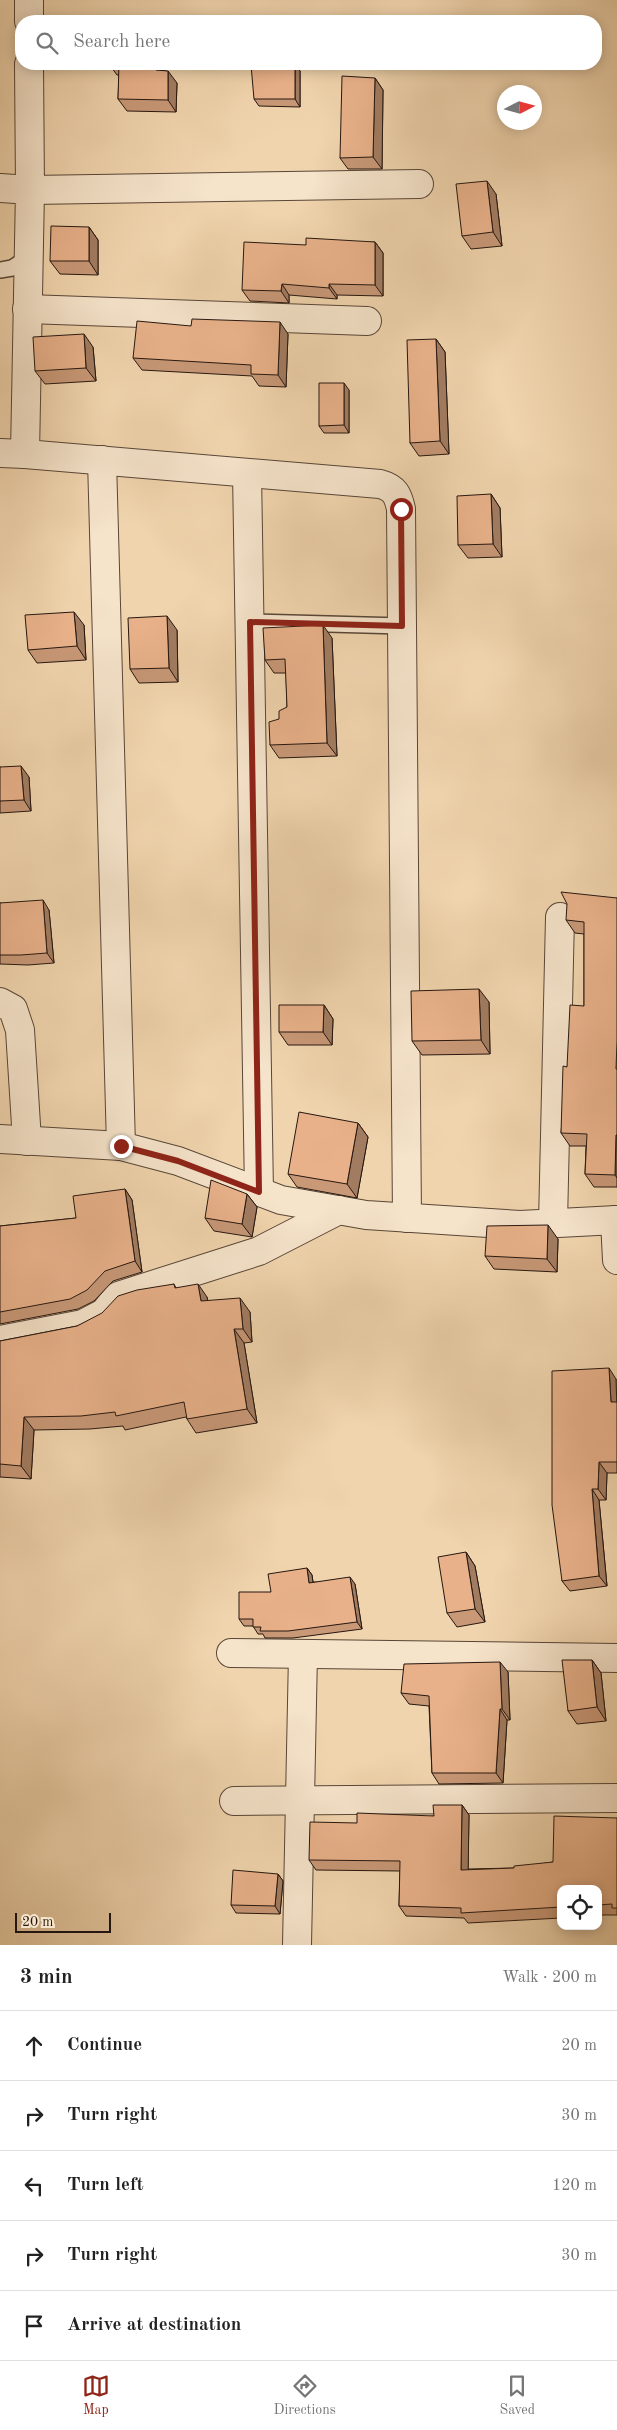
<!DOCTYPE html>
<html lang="en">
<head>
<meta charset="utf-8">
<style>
	body { margin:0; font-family:"Old Standard TT",serif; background:#f6f6f6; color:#222 }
	.controls { position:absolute; right:15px; bottom:15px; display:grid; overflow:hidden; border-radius:10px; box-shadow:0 2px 12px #0003 }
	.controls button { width:45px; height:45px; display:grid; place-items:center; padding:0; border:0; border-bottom:1px solid #e0e0e0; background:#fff; color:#222; font:25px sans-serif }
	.compass { position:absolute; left:497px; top:85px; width:45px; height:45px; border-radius:50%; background:#fff; box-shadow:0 2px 12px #0003; rotate:84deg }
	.scale { position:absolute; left:15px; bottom:12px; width:96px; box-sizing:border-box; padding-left:5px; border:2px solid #261710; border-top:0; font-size:14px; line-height:18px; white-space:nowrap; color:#261710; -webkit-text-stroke:4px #f5e3ca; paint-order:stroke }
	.stop { position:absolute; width:15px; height:15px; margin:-11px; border:4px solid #8f2418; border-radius:50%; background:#fff }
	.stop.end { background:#8f2418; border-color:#fff; box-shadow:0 1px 5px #0008 }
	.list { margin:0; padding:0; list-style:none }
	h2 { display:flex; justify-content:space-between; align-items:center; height:65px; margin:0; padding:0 20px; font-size:21px }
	h2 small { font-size:16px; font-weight:400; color:#767676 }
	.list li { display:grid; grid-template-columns:32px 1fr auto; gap:15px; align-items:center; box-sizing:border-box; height:70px; padding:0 20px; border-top:1px solid #e0e0e0 }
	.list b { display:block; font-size:19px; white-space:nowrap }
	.list em { font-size:16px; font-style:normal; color:#767676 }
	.icon { flex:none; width:28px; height:28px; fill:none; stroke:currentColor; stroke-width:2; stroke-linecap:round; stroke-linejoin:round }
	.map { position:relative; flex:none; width:617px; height:1945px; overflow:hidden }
	.search { position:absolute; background:#fff; box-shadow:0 2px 12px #0003; left:15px; right:15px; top:15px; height:55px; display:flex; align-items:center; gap:12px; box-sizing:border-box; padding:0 18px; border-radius:20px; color:#767676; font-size:19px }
	.sheet { height:415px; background:#fff }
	nav { display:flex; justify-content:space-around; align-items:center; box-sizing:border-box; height:70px; border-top:1px solid #e0e0e0; background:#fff; font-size:14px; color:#767676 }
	nav a { display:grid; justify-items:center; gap:2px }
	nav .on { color:#8f2418 }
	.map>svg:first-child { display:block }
</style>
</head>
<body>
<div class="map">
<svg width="617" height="1945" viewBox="0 0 617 1945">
	<rect width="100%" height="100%" fill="#f0d4ad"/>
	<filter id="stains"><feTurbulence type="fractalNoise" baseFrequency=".004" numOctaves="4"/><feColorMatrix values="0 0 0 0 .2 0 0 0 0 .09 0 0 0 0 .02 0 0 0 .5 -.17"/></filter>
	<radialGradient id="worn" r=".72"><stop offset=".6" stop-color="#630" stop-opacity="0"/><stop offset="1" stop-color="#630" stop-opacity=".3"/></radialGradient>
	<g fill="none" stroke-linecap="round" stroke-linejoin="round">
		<defs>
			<g id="lane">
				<polyline points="0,270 12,268 29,257"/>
				<polyline points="250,622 402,626"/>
			</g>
			<g id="street">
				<polyline points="29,0 29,21"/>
				<polyline points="29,64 30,190 419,184"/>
				<polyline points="0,188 30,190 25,454 0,453"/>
				<polyline points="27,309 367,321"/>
				<path d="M25,454l355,30c15,4 18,11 21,25l6,709"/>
				<polyline points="102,460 121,1146"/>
				<polyline points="247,473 259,1192"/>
				<polyline points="0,1002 13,1009 20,1030 27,1141"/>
				<polyline points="0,1139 121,1146 178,1161 281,1200 366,1215 520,1225 617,1220"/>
				<polyline points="615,1220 617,1260"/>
				<polyline points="553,1223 560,917"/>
				<polyline points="0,1340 83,1324 104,1313 118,1296 259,1251 339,1210"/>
				<polyline points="231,1653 617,1658"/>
				<polyline points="234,1801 617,1798"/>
				<polyline points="297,1945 303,1654"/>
			</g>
		</defs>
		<use href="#lane" stroke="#584637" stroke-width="18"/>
		<use href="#street" stroke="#584637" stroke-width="30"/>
		<use href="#lane" stroke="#f5e3ca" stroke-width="15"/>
		<use href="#street" stroke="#f5e3ca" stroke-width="28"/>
	</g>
	<g fill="#c89877" stroke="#261710">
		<polygon points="109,64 165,64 165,71 177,83 176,112 127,111 118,99 119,75 117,75"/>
		<polygon points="295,64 300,71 300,107 259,106 254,99"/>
		<polygon points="375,78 383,90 382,169 348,169 340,158"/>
		<polygon points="496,194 502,246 471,249 462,236"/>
		<polygon points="89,227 98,240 98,275 60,274 50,261"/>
		<polygon points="375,242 383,253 383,296 337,295 337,299 289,295 289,303 250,301 242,290 306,245"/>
		<polygon points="191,326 288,334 286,387 259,386 252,376 142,370 133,358"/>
		<polygon points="436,339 445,352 449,454 419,456 410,443"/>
		<polygon points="93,347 96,381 45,384 35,371"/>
		<polygon points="349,390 349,433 324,433 319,426"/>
		<polygon points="491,494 500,508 502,557 468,558 458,545"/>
		<polygon points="84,625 86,660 37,663 28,650"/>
		<polygon points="177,630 178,682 139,683 130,669"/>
		<polygon points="332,638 337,756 279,758 270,745 279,719 287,707 286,673 274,673 265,660"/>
		<polygon points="0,767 29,777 31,811 0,813"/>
		<polygon points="617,898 617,1187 594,1187 585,1174 586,1146 570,1146 561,1133 567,1067 584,1006 584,934 575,933 566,920"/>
		<polygon points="0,903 49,910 54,963 28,965 0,964"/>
		<polygon points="489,1002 490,1054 422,1055 412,1041"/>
		<polygon points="324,1005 333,1019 332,1045 288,1045 279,1032"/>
		<polygon points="358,1123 368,1137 357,1198 297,1187 288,1174"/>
		<polygon points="125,1189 132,1200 142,1272 113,1281 94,1301 78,1309 0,1324 0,1226 76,1218"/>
		<polygon points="247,1194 257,1207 252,1237 214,1231 205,1218"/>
		<polygon points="558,1239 557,1272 494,1269 485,1256"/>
		<polygon points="174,1284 176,1288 207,1297 208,1301 250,1312 252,1342 244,1343 257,1423 196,1433 187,1419 186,1417 125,1430 123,1426 90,1429 34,1430 31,1479 0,1477 0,1341 77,1326"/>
		<polygon points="616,1379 617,1473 607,1473 606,1500 599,1500 607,1586 570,1591 562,1581"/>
		<polygon points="466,1552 475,1566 485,1622 457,1627 447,1613"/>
		<polygon points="307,1568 312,1575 313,1582 355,1584 362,1629 293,1638 265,1638 263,1634 258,1634 253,1626 244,1626 239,1619 271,1592"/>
		<polygon points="592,1660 601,1673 606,1721 577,1724 568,1711"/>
		<polygon points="508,1672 510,1720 507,1720 503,1783 439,1784 432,1773 429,1706 409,1704 401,1693"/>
		<polygon points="462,1805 469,1815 468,1869 514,1868 553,1862 617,1818 617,1915 598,1915 598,1889 561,1889 561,1918 468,1923 464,1918 406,1916 399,1906 400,1871 316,1870 309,1860 357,1823 434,1816"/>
		<polygon points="278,1874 283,1881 280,1914 236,1913 231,1905"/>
	</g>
	<g fill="#a27c61" stroke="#261710">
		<polygon points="156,64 165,64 165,82 156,70"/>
		<polygon points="295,64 300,71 300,107 295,99"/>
		<polygon points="168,71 177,83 176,112 168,100"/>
		<polygon points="375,78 383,90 382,169 373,157"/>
		<polygon points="487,181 496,194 502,246 493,232"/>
		<polygon points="89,227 98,240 98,275 89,261"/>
		<polygon points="375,242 383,253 383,296 375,285"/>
		<polygon points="282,284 289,295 289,303 281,291"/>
		<polygon points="329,284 337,295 337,299 329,288"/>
		<polygon points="280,322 288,334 286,387 278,375"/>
		<polygon points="84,334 93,347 96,381 86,368"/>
		<polygon points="436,339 445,352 449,454 440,441"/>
		<polygon points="344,383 349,390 349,433 344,425"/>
		<polygon points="491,494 500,508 502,557 493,544"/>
		<polygon points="74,612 84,625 86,660 77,646"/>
		<polygon points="167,616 177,630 178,682 169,668"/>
		<polygon points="323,625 332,638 337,756 327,743"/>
		<polygon points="21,766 29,777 31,811 24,800"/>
		<polygon points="43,900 49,910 54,963 47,953"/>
		<polygon points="479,989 489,1002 490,1054 481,1040"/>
		<polygon points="324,1005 333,1019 332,1045 323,1032"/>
		<polygon points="358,1123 368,1137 357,1198 347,1184"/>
		<polygon points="616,1135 617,1136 617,1178 615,1175"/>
		<polygon points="125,1189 132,1200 142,1272 135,1261"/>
		<polygon points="247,1194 257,1207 252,1237 242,1224"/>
		<polygon points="548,1225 558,1239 557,1272 547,1259"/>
		<polygon points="198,1284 207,1297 210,1315 201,1301"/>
		<polygon points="240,1298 250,1312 252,1342 243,1329"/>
		<polygon points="234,1329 244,1343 257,1423 247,1409"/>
		<polygon points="609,1368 616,1379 617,1411 611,1402"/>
		<polygon points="24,1417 34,1430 31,1479 21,1466"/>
		<polygon points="599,1462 607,1473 606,1500 598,1489"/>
		<polygon points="592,1489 599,1500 607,1586 599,1576"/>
		<polygon points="466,1552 475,1566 485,1622 475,1609"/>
		<polygon points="307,1568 312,1575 314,1590 309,1583"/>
		<polygon points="350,1577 355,1584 362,1629 357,1622"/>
		<polygon points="592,1660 601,1673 606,1721 597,1707"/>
		<polygon points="500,1662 508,1672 510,1720 502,1709"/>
		<polygon points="500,1709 507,1720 503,1783 496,1773"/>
		<polygon points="462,1805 469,1815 468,1880 461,1870"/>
		<polygon points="278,1874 283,1881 280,1914 275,1906"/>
	</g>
	<g fill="#e8b18a" stroke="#261710">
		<polygon points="119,64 156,64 156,70 168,71 168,100 118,99"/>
		<polygon points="295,64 295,99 254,99 251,65"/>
		<polygon points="342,76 375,78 373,157 340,158"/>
		<polygon points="487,181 493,232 462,236 456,184"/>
		<polygon points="51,226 89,227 89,261 50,261"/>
		<polygon points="306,238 375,242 375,285 329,284 329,288 282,284 281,291 242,290 244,242 306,245"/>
		<polygon points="192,319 280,322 278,375 251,374 251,365 133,358 137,321 191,326"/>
		<polygon points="84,334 86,368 35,371 33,337"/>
		<polygon points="436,339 440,441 410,443 407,340"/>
		<polygon points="319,383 344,383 344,425 319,426"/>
		<polygon points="491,494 493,544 458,545 457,496"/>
		<polygon points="74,612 77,646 28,650 25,615"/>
		<polygon points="167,616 169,668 130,669 128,618"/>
		<polygon points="323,625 327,743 270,745 269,722 279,719 279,711 287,707 285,659 265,660 263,628"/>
		<polygon points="21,766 24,800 0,801 0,767"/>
		<polygon points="561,892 617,898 617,1041 616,1069 617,1069 617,1135 616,1135 615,1175 585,1174 587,1134 561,1133 563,1066 567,1067 570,1005 584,1006 584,922 566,920 567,904"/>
		<polygon points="43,900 47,953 21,955 0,955 0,903"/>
		<polygon points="479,989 481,1040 412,1041 411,991"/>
		<polygon points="279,1005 324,1005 323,1032 279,1032"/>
		<polygon points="299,1112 358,1123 347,1184 288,1174"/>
		<polygon points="211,1180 247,1194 242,1224 205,1218"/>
		<polygon points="125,1189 135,1261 105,1271 87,1290 70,1299 0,1312 0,1226 76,1218 73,1196"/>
		<polygon points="548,1225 547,1259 485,1256 487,1226"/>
		<polygon points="174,1284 175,1288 198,1284 201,1301 240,1298 243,1329 234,1329 247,1409 187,1419 184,1402 116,1416 115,1412 81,1416 24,1417 21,1466 0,1464 0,1341 77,1326 102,1313 118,1296 137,1290"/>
		<polygon points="609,1368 611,1402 617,1402 617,1462 599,1462 598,1489 592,1489 599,1576 562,1581 552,1505 552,1371"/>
		<polygon points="466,1552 475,1609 447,1613 438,1557"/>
		<polygon points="307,1568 309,1583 350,1577 357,1622 288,1631 260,1631 261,1627 253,1627 253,1619 239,1619 239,1592 271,1592 268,1574"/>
		<polygon points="562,1660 592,1660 597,1707 568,1711"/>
		<polygon points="500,1662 502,1709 500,1709 496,1773 432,1773 429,1696 401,1693 404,1664"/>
		<polygon points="433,1805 462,1805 461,1870 514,1868 514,1866 553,1862 554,1816 617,1818 617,1908 612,1908 612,1904 598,1905 598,1889 561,1889 561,1907 461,1913 461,1908 399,1906 400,1861 309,1860 310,1822 357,1823 357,1813 434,1816"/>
		<polygon points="233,1870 278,1874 275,1906 231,1905"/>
	</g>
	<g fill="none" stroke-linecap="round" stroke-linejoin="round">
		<polyline stroke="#8f2418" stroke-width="6" points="121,1146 178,1161 259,1192 250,622 402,626 401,509"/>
	</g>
	<rect width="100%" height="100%" filter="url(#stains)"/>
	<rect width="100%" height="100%" fill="url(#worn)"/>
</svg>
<div class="controls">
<button><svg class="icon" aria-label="locate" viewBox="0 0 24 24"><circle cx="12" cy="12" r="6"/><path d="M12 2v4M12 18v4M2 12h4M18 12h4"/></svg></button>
</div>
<svg class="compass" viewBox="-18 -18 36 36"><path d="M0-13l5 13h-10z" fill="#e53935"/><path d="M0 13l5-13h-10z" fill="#767676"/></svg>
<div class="scale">20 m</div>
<div class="stop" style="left:401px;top:509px"></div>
<div class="stop end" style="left:121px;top:1146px"></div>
<div class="search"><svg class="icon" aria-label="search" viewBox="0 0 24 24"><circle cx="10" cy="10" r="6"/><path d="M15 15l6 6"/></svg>Search here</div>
</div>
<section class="sheet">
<h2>3 min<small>Walk · 200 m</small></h2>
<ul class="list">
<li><svg class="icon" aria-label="ahead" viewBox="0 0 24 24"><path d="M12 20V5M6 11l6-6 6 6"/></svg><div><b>Continue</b></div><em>20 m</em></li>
<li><svg class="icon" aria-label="right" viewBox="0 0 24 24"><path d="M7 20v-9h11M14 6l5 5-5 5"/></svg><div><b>Turn right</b></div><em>30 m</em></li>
<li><svg class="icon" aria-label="left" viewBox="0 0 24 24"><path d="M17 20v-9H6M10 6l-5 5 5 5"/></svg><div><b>Turn left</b></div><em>120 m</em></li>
<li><svg class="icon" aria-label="right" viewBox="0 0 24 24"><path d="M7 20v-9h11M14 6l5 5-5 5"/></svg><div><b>Turn right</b></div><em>30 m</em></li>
<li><svg class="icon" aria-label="arrive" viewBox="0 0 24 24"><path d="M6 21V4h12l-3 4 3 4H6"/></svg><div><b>Arrive at destination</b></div></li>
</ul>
</section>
<nav>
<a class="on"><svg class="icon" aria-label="map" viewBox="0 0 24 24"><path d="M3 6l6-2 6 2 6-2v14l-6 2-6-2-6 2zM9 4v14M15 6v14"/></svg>Map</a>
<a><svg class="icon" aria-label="directions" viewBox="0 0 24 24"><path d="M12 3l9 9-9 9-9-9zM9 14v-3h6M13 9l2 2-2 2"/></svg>Directions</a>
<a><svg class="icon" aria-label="saved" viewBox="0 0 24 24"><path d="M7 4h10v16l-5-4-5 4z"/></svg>Saved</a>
</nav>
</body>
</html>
